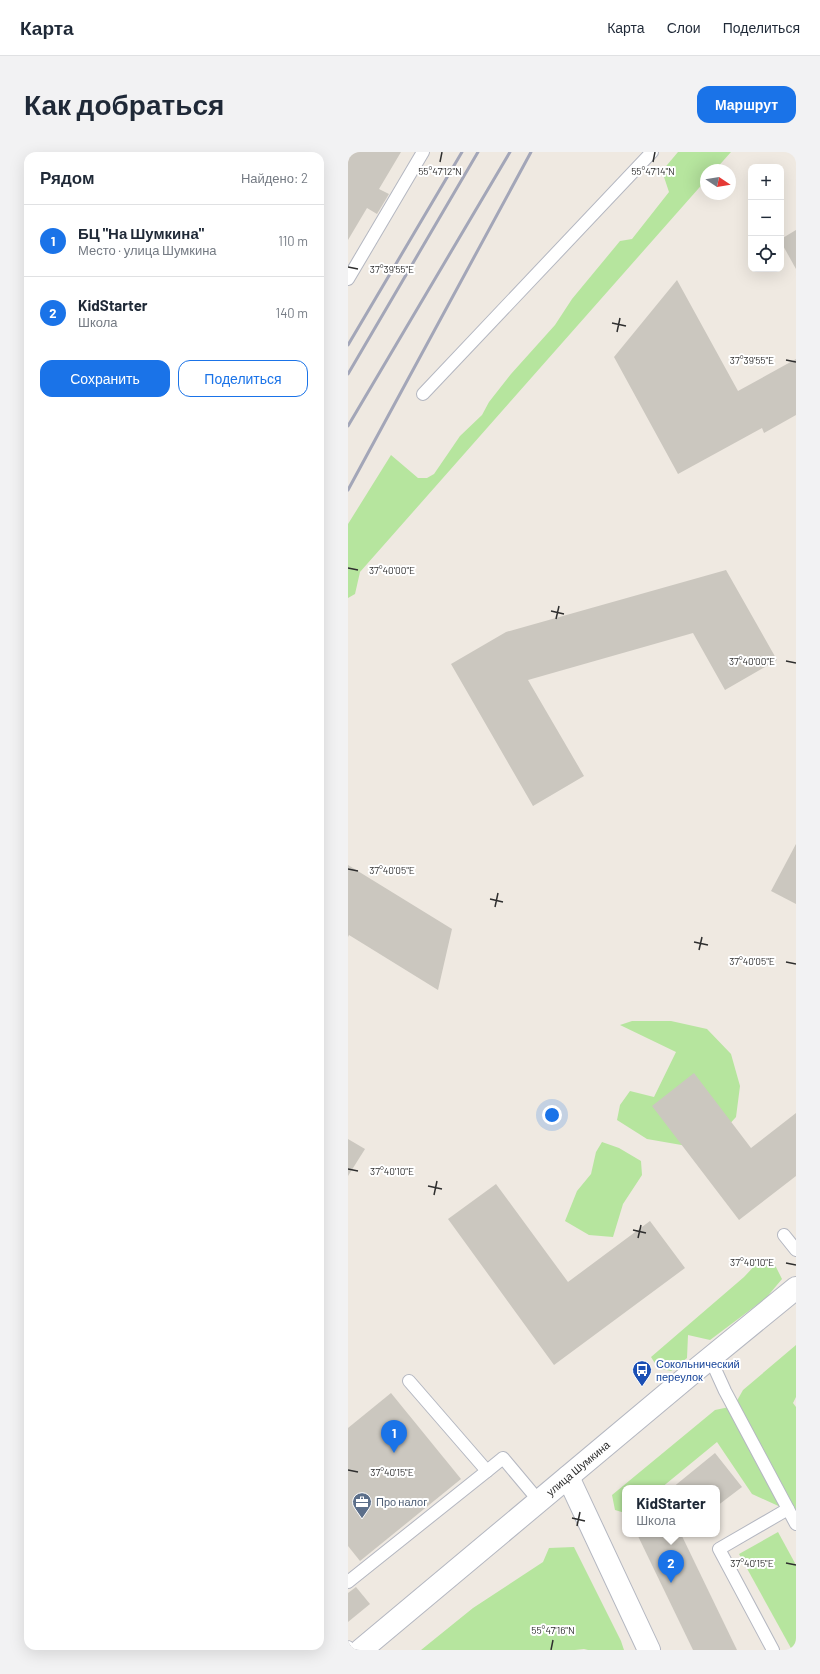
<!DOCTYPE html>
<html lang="ru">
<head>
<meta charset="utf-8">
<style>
	body { margin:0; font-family:Barlow,sans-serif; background:#f2f2f3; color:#1f2937 }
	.controls { position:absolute; right:12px; top:12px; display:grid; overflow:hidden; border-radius:8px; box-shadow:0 4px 16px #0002 }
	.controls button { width:36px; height:36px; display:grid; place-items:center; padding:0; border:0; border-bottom:1px solid #e0e1e3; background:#fff; color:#1f2937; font:20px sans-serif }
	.compass { position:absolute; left:352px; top:12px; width:36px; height:36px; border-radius:50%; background:#fff; box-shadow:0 4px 16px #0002; rotate:102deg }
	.you { position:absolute; left:204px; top:963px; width:14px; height:14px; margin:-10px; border:3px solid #fff; border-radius:50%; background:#1a73e8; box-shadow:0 0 0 6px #1a73e833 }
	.badge { display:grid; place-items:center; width:26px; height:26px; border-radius:50%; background:#1a73e8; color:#fff; font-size:13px; font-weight:700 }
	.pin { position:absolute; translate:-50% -33px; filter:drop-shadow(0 1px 2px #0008) }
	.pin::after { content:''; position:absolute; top:21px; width:14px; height:12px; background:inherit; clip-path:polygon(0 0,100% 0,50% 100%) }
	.popup { position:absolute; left:274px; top:1333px; width:98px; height:52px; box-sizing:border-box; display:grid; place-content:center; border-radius:8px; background:#fff; filter:drop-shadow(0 1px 3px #0005); font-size:13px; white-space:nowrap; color:#747a83 }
	.popup b { font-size:15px; color:#1f2937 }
	.popup::after { content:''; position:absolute; left:50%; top:100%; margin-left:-8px; border:8px solid transparent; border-top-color:#fff }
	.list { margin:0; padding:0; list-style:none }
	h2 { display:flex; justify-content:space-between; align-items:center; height:52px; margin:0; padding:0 16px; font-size:17px }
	h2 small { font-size:13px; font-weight:400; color:#747a83 }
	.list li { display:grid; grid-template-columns:26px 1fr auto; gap:12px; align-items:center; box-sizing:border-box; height:72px; padding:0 16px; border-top:1px solid #e0e1e3 }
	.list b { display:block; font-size:15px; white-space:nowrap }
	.list p { margin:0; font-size:13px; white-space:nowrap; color:#747a83 }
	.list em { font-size:13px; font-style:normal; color:#747a83 }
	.actions { display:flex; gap:8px; padding:12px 16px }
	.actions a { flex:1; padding:9px 0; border:1px solid #1a73e8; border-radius:12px; text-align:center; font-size:14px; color:#1a73e8 }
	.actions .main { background:#1a73e8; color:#fff }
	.icon { flex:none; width:22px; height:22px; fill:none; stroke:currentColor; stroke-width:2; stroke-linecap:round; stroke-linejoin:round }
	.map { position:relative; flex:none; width:448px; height:1498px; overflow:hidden; border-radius:12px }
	header { display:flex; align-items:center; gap:24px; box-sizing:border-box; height:56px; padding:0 20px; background:#fff; border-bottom:1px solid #e0e1e3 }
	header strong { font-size:19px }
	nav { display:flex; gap:22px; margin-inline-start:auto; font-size:14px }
	.intro { display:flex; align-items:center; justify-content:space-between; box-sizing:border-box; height:96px; padding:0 24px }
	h1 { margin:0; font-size:28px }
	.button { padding:10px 18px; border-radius:12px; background:#1a73e8; color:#fff; font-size:14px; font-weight:700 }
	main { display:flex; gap:24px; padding:0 24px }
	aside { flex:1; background:#fff; border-radius:12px; box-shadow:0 4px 16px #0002 }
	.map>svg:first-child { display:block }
</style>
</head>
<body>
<header>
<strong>Карта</strong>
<nav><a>Карта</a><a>Слои</a><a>Поделиться</a></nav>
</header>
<div class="intro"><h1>Как добраться</h1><a class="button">Маршрут</a></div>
<main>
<aside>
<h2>Рядом<small>Найдено: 2</small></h2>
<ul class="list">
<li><span class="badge">1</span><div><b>БЦ &quot;На Шумкина&quot;</b><p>Место · улица Шумкина</p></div><em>110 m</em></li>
<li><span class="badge">2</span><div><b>KidStarter</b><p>Школа</p></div><em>140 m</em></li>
</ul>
<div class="actions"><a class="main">Сохранить</a><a>Поделиться</a></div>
</aside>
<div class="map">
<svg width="448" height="1498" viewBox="0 0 448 1498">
	<rect width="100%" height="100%" fill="#efe9e1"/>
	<g fill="#b6e59e">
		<polygon points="330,0 383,0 367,18 358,18 358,28 12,420 7,442 0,446 0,372 43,303 70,326 79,326 86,322 112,284 134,263 141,250 163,222 207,173 224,147 272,89 284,87 321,40 314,19"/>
		<polygon points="284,869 323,869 359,877 383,902 392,934 388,965 368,987 345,995 299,987 269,968 272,953 282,939 306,945 328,900 272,873"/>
		<polygon points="254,990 271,996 293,1009 294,1023 275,1052 265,1085 241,1083 217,1069 229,1039 243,1022 248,1000"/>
		<polygon points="411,1109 426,1111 434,1127 418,1146 362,1188 340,1183 339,1206 323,1219 310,1216 303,1205 396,1125"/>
		<polygon points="448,1193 448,1245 445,1251 448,1255 448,1362 404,1342 369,1290 313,1336 277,1336 277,1361 267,1358 264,1343 367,1258 386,1254 395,1238"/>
		<polygon points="430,1380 448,1413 448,1498 444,1498 391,1402"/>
		<polygon points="226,1395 273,1489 276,1498 240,1498 236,1497 227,1498 73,1498 125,1456 195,1410 201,1396"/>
	</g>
	<g fill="#cbc7bf">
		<polygon points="0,0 53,0 31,37 41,42 29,62 19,56 0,88"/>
		<polygon points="448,78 448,117 433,90 433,87"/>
		<polygon points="329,128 390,239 448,207 448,263 416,281 414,276 330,322 266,205"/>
		<polygon points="378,418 429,508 377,538 345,481 180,528 236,624 185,654 103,512 158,480"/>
		<polygon points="448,692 448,752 423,739"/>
		<polygon points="0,713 104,777 90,838 1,783 0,785"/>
		<polygon points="346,921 403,996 448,961 448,1024 391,1068 304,954"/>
		<polygon points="0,987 17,997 0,1024"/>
		<polygon points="148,1032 220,1130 302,1069 337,1116 206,1213 100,1067"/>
		<polygon points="43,1241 113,1327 12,1409 0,1394 0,1276"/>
		<polygon points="367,1301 394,1335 369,1354 369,1336 324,1336"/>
		<polygon points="289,1382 333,1382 389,1498 345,1498"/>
		<polygon points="8,1435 22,1452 0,1470 0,1441"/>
	</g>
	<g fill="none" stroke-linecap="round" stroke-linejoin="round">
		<defs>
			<g id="service">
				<polyline points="0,127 75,0"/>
				<polyline points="75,242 304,0"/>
				<polyline points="436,1083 448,1098"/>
				<polyline points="362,1206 377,1239 448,1372"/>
				<polyline points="139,1319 155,1306 191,1349"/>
				<polyline points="0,1430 139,1319 61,1229"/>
				<polyline points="0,1495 2,1498"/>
				<polyline points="425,1498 371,1397 440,1357"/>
			</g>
			<polyline id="minor" points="220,1325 301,1498"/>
			<g id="tertiary">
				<path id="s1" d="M13,1498l331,-277 104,-85"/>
			</g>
		</defs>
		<use href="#service" stroke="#b4b7c1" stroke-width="14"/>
		<use href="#minor" stroke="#b4b7c1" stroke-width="24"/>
		<use href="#tertiary" stroke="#b4b7c1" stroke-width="24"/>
		<use href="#service" stroke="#fff" stroke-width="12"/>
		<use href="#minor" stroke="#fff" stroke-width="22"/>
		<use href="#tertiary" stroke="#fff" stroke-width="22"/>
		<g stroke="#a3a6b8" stroke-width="3">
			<polyline points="0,193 114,0"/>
			<polyline points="0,222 130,0"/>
			<polyline points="0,274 162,0"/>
			<polyline points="0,338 183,0"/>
		</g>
	</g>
	<path fill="none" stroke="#2e2e2e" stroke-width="1.5" d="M92,10l2,-10M305,10l2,-10M0,115l10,2M264,171l14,3M269,180l3,-14M438,208l10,2M0,416l10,2M203,459l13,3M208,467l3,-13M438,509l10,2M0,717l10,2M142,747l13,3M147,755l3,-14M346,790l14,3M351,798l3,-13M438,810l10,2M0,1017l10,2M80,1034l14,3M86,1043l3,-14M285,1078l13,3M290,1086l3,-13M438,1111l10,2M0,1318l10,2M224,1366l13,3M229,1374l3,-14M438,1411l10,2M203,1498l2,-10"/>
	<defs>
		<symbol id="bus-pin" viewBox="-11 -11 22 30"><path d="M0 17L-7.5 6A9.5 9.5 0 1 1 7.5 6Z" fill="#1a4fb4" stroke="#fff"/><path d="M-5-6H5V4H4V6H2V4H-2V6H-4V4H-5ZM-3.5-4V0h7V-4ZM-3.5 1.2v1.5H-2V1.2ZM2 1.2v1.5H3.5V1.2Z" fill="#fff"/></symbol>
		<symbol id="office-pin" viewBox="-11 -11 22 30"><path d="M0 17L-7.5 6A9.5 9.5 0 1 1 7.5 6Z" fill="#5c6f8a" stroke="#fff"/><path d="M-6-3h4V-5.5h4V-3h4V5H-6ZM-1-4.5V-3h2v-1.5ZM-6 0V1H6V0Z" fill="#fff"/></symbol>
	</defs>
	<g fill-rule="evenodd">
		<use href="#bus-pin" x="283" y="1207" width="22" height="30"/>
		<use href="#office-pin" x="3" y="1339" width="22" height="30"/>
	</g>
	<g text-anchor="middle" stroke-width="4" stroke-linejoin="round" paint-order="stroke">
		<g font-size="11" fill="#164399" stroke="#fff" text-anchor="start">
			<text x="308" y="1216">Сокольнический<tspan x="308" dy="13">переулок</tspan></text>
		</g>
		<g font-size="11" fill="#2e2e2e" stroke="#fff">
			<text dy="4" stroke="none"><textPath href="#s1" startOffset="283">улица Шумкина</textPath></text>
		</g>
		<g font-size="11" fill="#4e5e75" stroke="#fff" text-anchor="start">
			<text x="28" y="1354">Про налог</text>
		</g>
	</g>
	<g font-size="10" text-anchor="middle" fill="#2e2e2e" stroke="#fff" stroke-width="4" stroke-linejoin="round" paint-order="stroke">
		<text x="92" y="23">55°47'12"N</text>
		<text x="305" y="23">55°47'14"N</text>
		<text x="44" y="121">37°39'55"E</text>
		<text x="404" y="212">37°39'55"E</text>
		<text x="44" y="422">37°40'00"E</text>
		<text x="404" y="513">37°40'00"E</text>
		<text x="44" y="722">37°40'05"E</text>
		<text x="404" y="813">37°40'05"E</text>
		<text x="44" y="1023">37°40'10"E</text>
		<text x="404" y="1114">37°40'10"E</text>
		<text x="44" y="1324">37°40'15"E</text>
		<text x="404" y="1415">37°40'15"E</text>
		<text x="205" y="1482">55°47'16"N</text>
	</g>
</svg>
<div class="controls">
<button>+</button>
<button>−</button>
<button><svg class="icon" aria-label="locate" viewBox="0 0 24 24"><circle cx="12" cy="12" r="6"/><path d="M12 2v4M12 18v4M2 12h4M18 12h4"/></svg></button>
</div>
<svg class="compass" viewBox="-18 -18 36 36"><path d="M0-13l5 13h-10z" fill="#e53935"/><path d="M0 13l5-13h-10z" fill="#747a83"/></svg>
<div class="you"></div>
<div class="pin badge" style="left:46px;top:1301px">1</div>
<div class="pin badge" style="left:323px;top:1431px">2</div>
<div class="popup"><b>KidStarter</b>Школа</div>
</div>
</main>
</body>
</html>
